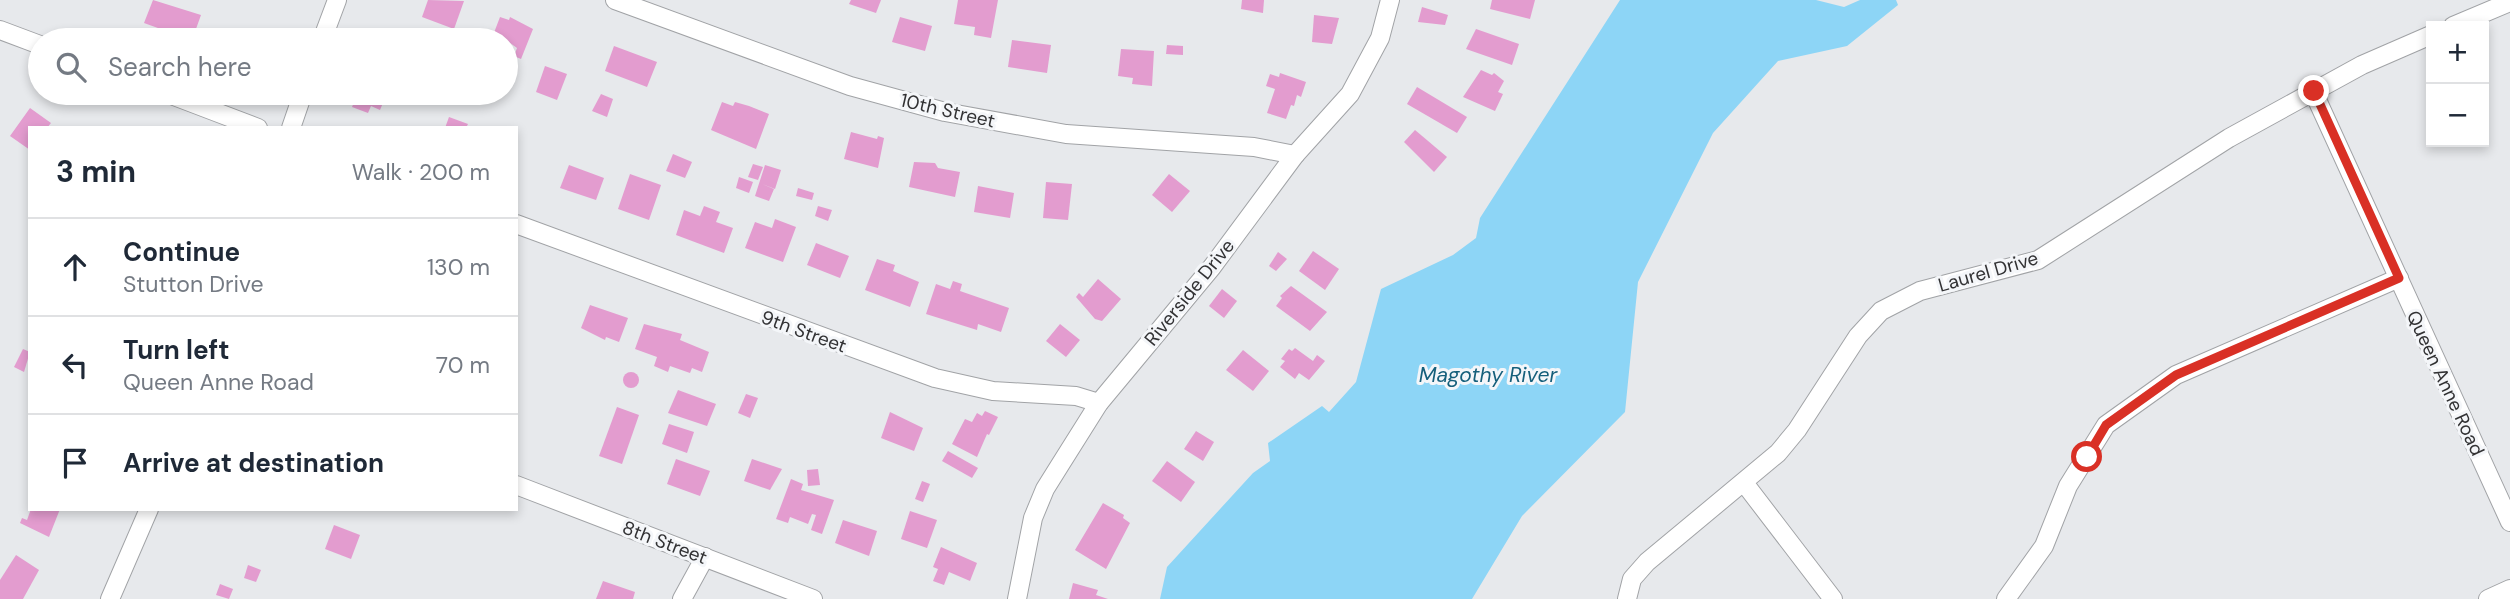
<!DOCTYPE html>
<html lang="en">
<head>
<meta charset="utf-8">
<style>
	body { margin:0; font-family:"DM Sans",sans-serif; background:#f6f6f7; color:#1f2937 }
	.controls { position:absolute; right:21px; top:21px; display:grid; overflow:hidden; border-radius:0px; box-shadow:0 4px 10px #0003 }
	.controls button { width:63px; height:63px; display:grid; place-items:center; padding:0; border:0; border-bottom:2px solid #e0e1e3; background:#fff; color:#1f2937; font:35px sans-serif }
	.stop { position:absolute; width:21px; height:21px; margin:-16px; border:5px solid #d93025; border-radius:50%; background:#fff }
	.stop.end { background:#d93025; border-color:#fff; box-shadow:0 2px 7px #0008 }
	.list { margin:0; padding:0; list-style:none }
	h2 { display:flex; justify-content:space-between; align-items:center; height:91px; margin:0; padding:0 28px; font-size:30px }
	h2 small { font-size:23px; font-weight:400; color:#747a83 }
	.list li { display:grid; grid-template-columns:46px 1fr auto; gap:21px; align-items:center; box-sizing:border-box; height:98px; padding:0 28px; border-top:2px solid #e0e1e3 }
	.list b { display:block; font-size:26px; white-space:nowrap }
	.list p { margin:0; font-size:23px; white-space:nowrap; color:#747a83 }
	.list em { font-size:23px; font-style:normal; color:#747a83 }
	.icon { flex:none; width:38px; height:38px; fill:none; stroke:currentColor; stroke-width:2; stroke-linecap:round; stroke-linejoin:round }
	.map { position:relative; flex:none; width:2510px; height:599px; overflow:hidden }
	.search { position:absolute; background:#fff; box-shadow:0 4px 10px #0003; left:28px; top:28px; width:490px; height:77px; display:flex; align-items:center; gap:18px; box-sizing:border-box; padding:0 24px; border-radius:38px; color:#747a83; font-size:26px }
	.panel { position:absolute; background:#fff; box-shadow:0 4px 10px #0003; left:28px; top:126px; width:490px; height:385px; border-radius:0px }
	.map>svg:first-child { display:block }
</style>
</head>
<body>
<div class="map">
<svg width="2510" height="599" viewBox="0 0 2510 599">
	<rect width="100%" height="100%" fill="#e7e9ec"/>
	<polygon fill="#8dd5f6" points="1620,0 1816,0 1844,7 1860,0 1896,0 1898,5 1847,46 1778,61 1713,133 1638,282 1625,412 1522,516 1472,599 1160,599 1167,567 1253,473 1270,461 1268,443 1322,406 1329,412 1356,382 1381,289 1453,255 1476,238 1480,218"/>
	<g fill="#e39ccf">
		<polygon points="153,0 201,15 192,40 177,40 167,37 169,32 144,23"/>
		<polygon points="428,0 464,1 454,29 422,17"/>
		<polygon points="851,0 881,0 876,13 849,4"/>
		<polygon points="958,0 998,0 991,38 974,35 975,27 954,24"/>
		<polygon points="1242,0 1264,0 1263,13 1241,9"/>
		<polygon points="1492,0 1535,0 1530,19 1490,9"/>
		<polygon points="1422,7 1448,15 1445,25 1418,22"/>
		<polygon points="1314,15 1339,18 1332,44 1312,42"/>
		<polygon points="500,17 509,20 510,17 533,29 521,59 514,56 517,48 506,40 492,38"/>
		<polygon points="900,17 932,26 925,51 892,42"/>
		<polygon points="1476,29 1519,44 1512,65 1466,49"/>
		<polygon points="1012,40 1051,45 1047,73 1008,67"/>
		<polygon points="1167,45 1183,46 1183,55 1166,54"/>
		<polygon points="614,46 657,62 647,87 605,71"/>
		<polygon points="1121,49 1154,51 1152,86 1132,84 1133,78 1118,76"/>
		<polygon points="545,66 567,74 557,100 536,92"/>
		<polygon points="1481,70 1492,75 1494,73 1504,81 1498,92 1503,94 1495,111 1463,97"/>
		<polygon points="1280,73 1306,82 1301,97 1297,95 1294,106 1291,105 1286,119 1267,113 1275,89 1266,86 1270,74 1279,77"/>
		<polygon points="1417,87 1467,117 1457,133 1407,104"/>
		<polygon points="337,93 387,93 380,110 371,106 368,113 352,107 355,100"/>
		<polygon points="601,94 613,99 607,117 592,111"/>
		<polygon points="722,102 733,106 735,102 749,106 769,114 756,149 711,130"/>
		<polygon points="30,108 51,123 47,128 30,128 30,150 10,136"/>
		<polygon points="449,117 468,124 466,128 445,128"/>
		<polygon points="1415,130 1447,157 1434,172 1404,142"/>
		<polygon points="851,132 877,139 878,136 884,138 878,168 844,159"/>
		<polygon points="673,154 692,162 685,178 666,171"/>
		<polygon points="914,162 935,163 938,168 960,172 955,197 909,187"/>
		<polygon points="753,164 763,167 758,180 748,177"/>
		<polygon points="569,165 604,178 596,200 560,188"/>
		<polygon points="765,165 781,170 775,189 762,184 774,189 769,201 755,196"/>
		<polygon points="630,174 661,185 649,220 618,209"/>
		<polygon points="1169,174 1190,191 1172,212 1152,195"/>
		<polygon points="739,177 753,182 749,193 736,188"/>
		<polygon points="1046,182 1072,184 1068,220 1043,218"/>
		<polygon points="978,186 1014,193 1010,218 974,212"/>
		<polygon points="798,188 814,193 812,200 796,196"/>
		<polygon points="704,206 720,212 716,222 733,228 724,253 676,235 684,210 700,216"/>
		<polygon points="818,206 832,210 828,221 815,216"/>
		<polygon points="775,219 796,227 783,262 745,248 755,222 772,228"/>
		<polygon points="816,243 849,256 840,278 807,265"/>
		<polygon points="1313,251 1339,269 1325,290 1299,271"/>
		<polygon points="1278,252 1287,259 1276,271 1269,266"/>
		<polygon points="877,259 895,265 893,271 919,282 910,307 865,290"/>
		<polygon points="1098,279 1121,299 1102,321 1095,319 1076,297 1079,293 1083,297"/>
		<polygon points="953,281 962,284 960,291 1009,308 1001,332 978,324 977,330 926,314 936,284 950,289"/>
		<polygon points="1291,286 1327,312 1310,331 1276,306 1282,298 1280,296"/>
		<polygon points="1222,289 1237,301 1224,318 1209,306"/>
		<polygon points="590,305 628,318 619,342 606,337 605,340 581,328"/>
		<polygon points="644,324 682,334 680,340 709,352 702,372 692,368 690,373 670,366 668,372 654,366 657,357 635,349"/>
		<polygon points="1060,324 1080,340 1066,357 1046,341"/>
		<polygon points="1295,348 1313,361 1317,355 1325,361 1309,380 1299,373 1295,379 1280,367 1285,361 1281,359 1289,349 1292,351"/>
		<polygon points="23,349 30,352 24,372 14,367"/>
		<polygon points="1243,350 1269,371 1253,391 1226,370"/>
		<circle cx="631" cy="380" r="8"/>
		<polygon points="678,390 716,404 707,426 668,413"/>
		<polygon points="746,394 758,398 750,418 738,413"/>
		<polygon points="617,407 639,415 622,464 599,456"/>
		<polygon points="985,411 998,417 989,435 987,434 977,457 952,444 965,419 972,422 977,413 982,416"/>
		<polygon points="890,412 923,428 914,451 881,438"/>
		<polygon points="669,424 694,432 687,453 662,444"/>
		<polygon points="1196,431 1214,442 1203,461 1184,449"/>
		<polygon points="948,451 978,468 972,478 942,461"/>
		<polygon points="676,459 710,471 700,496 667,484"/>
		<polygon points="752,459 782,469 770,490 744,481"/>
		<polygon points="1167,461 1195,482 1181,502 1152,481"/>
		<polygon points="818,469 820,485 808,486 807,470"/>
		<polygon points="791,479 803,484 801,490 834,500 822,534 811,530 816,515 812,514 808,524 790,517 788,523 776,519"/>
		<polygon points="922,481 930,484 923,502 915,499"/>
		<polygon points="1103,503 1124,515 1123,518 1130,523 1106,569 1075,550"/>
		<polygon points="31,509 60,509 49,537 20,523 22,518 27,520"/>
		<polygon points="910,511 937,520 927,548 901,539"/>
		<polygon points="843,520 877,531 869,556 835,543"/>
		<polygon points="334,525 360,535 351,559 325,549"/>
		<polygon points="941,547 977,563 970,581 949,572 944,585 933,581 938,569 933,567"/>
		<polygon points="16,555 39,570 23,599 0,599 0,580"/>
		<polygon points="248,565 261,570 256,582 244,578"/>
		<polygon points="603,581 635,592 633,599 596,599"/>
		<polygon points="1073,583 1098,590 1096,595 1108,599 1069,599"/>
		<polygon points="220,584 233,589 229,599 216,595"/>
	</g>
	<g fill="none" stroke-linecap="round" stroke-linejoin="round">
		<defs>
			<g id="street">
				<polyline points="615,0 850,86 945,112 1066,134 1254,147 1295,155"/>
				<polyline points="2453,26 2510,2"/>
				<polyline points="0,30 40,45"/>
				<polyline points="322,40 337,0"/>
				<polyline points="2313,91 2510,522"/>
				<polyline points="166,93 258,128"/>
				<polyline points="291,128 303,93"/>
				<polyline points="516,224 935,378 993,391 1076,396 1099,403"/>
				<polyline points="1745,484 1833,599"/>
				<polyline points="516,485 813,599"/>
				<polyline points="110,599 149,509"/>
				<polyline points="682,599 705,557"/>
				<polyline points="1017,599 1033,518 1045,489 1060,465 1099,403 1212,267 1295,155 1350,94 1380,38 1390,0"/>
				<polyline points="1627,599 1632,579 1647,562 1778,453 1797,430 1858,336 1881,311 1920,291 2038,260 2229,138 2362,65 2431,35"/>
				<polyline points="2006,599 2044,546 2068,486 2106,425 2176,375 2399,278"/>
				<polyline points="2488,599 2510,589"/>
			</g>
		</defs>
		<use href="#street" stroke="#a1a3a6" stroke-width="20"/>
		<use href="#street" stroke="#fff" stroke-width="18"/>
	</g>
	<g fill="none" stroke-linecap="round" stroke-linejoin="round">
		<polyline stroke="#d93025" stroke-width="9" points="2087,457 2106,425 2176,375 2399,278 2314,91"/>
	</g>
	<g text-anchor="middle" stroke-width="6" stroke-linejoin="round" paint-order="stroke">
		<g font-size="19" fill="#323234" stroke="#f4f6f9">
			<text transform="translate(948 110) rotate(13)" y="7">10th Street</text>
			<text transform="translate(1988 271) rotate(-16)" y="7">Laurel Drive</text>
			<text transform="translate(1189 292) rotate(-51)" y="7">Riverside Drive</text>
			<text transform="translate(804 331) rotate(20)" y="7">9th Street</text>
			<text transform="translate(2446 383) rotate(65)" y="7">Queen Anne Road</text>
			<text transform="translate(665 542) rotate(21)" y="7">8th Street</text>
		</g>
		<g font-size="21" font-style="italic" fill="#155f7b" stroke="#f4f6f9">
			<text x="1488" y="382">Magothy River</text>
		</g>
	</g>
</svg>
<div class="controls">
<button>+</button>
<button>−</button>
</div>
<div class="stop" style="left:2087px;top:457px"></div>
<div class="stop end" style="left:2314px;top:91px"></div>
<div class="search"><svg class="icon" aria-label="search" viewBox="0 0 24 24"><circle cx="10" cy="10" r="6"/><path d="M15 15l6 6"/></svg>Search here</div>
<section class="panel">
<h2>3 min<small>Walk · 200 m</small></h2>
<ul class="list">
<li><svg class="icon" aria-label="ahead" viewBox="0 0 24 24"><path d="M12 20V5M6 11l6-6 6 6"/></svg><div><b>Continue</b><p>Stutton Drive</p></div><em>130 m</em></li>
<li><svg class="icon" aria-label="left" viewBox="0 0 24 24"><path d="M17 20v-9H6M10 6l-5 5 5 5"/></svg><div><b>Turn left</b><p>Queen Anne Road</p></div><em>70 m</em></li>
<li><svg class="icon" aria-label="arrive" viewBox="0 0 24 24"><path d="M6 21V4h12l-3 4 3 4H6"/></svg><div><b>Arrive at destination</b></div></li>
</ul>
</section>
</div>
</body>
</html>
